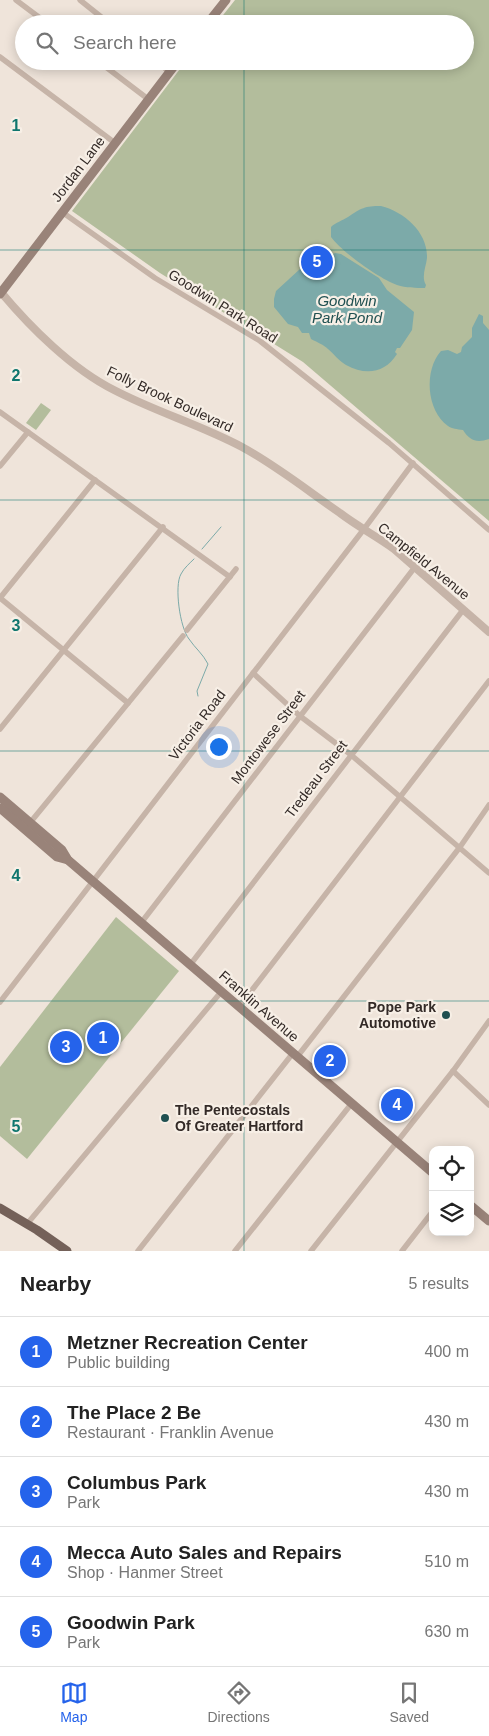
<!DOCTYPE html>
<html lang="en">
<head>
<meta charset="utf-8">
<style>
	body { margin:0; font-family:Arial,sans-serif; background:#f6f6f6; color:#222 }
	.controls { position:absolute; right:15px; bottom:15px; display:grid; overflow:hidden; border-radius:10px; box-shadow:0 2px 12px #0003 }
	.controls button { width:45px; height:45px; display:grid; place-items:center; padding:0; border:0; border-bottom:1px solid #e0e0e0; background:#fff; color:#222; font:25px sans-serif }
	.you { position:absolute; left:218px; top:746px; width:18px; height:18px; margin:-12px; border:4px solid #fff; border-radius:50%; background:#1a73e8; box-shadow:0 0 0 8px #1a73e833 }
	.badge { display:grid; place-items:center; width:32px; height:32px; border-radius:50%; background:#2563eb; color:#fff; font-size:16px; font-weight:700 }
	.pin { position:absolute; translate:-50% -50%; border:2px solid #fff; box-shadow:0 1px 5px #0006 }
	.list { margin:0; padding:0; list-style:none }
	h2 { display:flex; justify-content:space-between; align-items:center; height:65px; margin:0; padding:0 20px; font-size:21px }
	h2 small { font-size:16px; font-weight:400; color:#767676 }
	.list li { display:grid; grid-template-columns:32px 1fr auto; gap:15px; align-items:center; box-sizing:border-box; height:70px; padding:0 20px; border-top:1px solid #e0e0e0 }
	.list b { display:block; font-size:19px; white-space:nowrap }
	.list p { margin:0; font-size:16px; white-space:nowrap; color:#767676 }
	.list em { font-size:16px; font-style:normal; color:#767676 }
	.icon { flex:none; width:28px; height:28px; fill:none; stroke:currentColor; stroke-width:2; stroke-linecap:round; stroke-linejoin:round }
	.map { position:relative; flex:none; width:489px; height:1251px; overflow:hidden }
	.search { position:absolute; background:#fff; box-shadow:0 2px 12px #0003; left:15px; right:15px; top:15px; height:55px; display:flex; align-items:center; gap:12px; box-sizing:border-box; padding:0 18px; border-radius:28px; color:#767676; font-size:19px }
	.sheet { height:415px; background:#fff }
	nav { display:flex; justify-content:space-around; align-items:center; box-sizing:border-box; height:70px; border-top:1px solid #e0e0e0; background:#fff; font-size:14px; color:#767676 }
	nav a { display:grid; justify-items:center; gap:2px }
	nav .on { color:#2563eb }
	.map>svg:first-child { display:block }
</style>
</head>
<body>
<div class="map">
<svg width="489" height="1251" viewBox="0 0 489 1251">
	<rect width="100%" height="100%" fill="#efe4da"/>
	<g fill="#b3bd9c">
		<polygon points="235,0 489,0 489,521 303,362 160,273 72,211 186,61 465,61 465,24 216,24"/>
		<polygon points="41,403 51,410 36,430 26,423"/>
		<polygon points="116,917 179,971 27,1159 0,1136 0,1067"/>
	</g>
	<g fill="#7caaa9">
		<path d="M381,206c24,6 47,27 46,52 -1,9 -6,19 -1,27l-1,3c-9,0 -19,0 -28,-3 -17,-6 -55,-33 -66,-48v-10c5,-5 11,-6 17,-10 13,-9 17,-11 33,-11z"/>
		<path d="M335,253l6,1 38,24 8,12 27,22 -2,18 -12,18h-3l-2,4 2,2c-12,19 -31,22 -51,11 -7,-4 -12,-11 -18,-16 -4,-4 -11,-7 -17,-10l-2,-6h-7l-4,-6 -10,-3 -14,-17v-8l2,-8 24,-22h12z"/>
		<path d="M479,314l4,2v7l6,7v109c-12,4 -19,2 -26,-9 -6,-1 -11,-1 -15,-4 -22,-16 -24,-56 -7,-75l7,-1 9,4 4,-2 1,-5 10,-10v-9z"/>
	</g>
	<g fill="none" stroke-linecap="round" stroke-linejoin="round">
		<g stroke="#7caaa9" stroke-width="1">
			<polyline points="202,549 221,527"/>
			<path d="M194,559c-4,4 -10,9 -13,15 -7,12 -1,54 8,65 6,9 14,15 19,25l-11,27 1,5"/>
		</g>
		<g stroke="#c6b4a8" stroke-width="5.5">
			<polyline points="16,0 48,24"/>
			<polyline points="80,0 110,24"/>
			<polyline points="0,57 115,143"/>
			<polyline points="98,61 148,99"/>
			<polyline points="157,61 169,72"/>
			<polyline points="62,212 155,278 260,341 389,443 489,530"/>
			<polyline points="0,412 230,577"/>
			<polyline points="0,466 28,432"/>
			<polyline points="0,598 128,703"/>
			<polyline points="0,598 95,480"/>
			<polyline points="187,630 236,569"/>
			<polyline points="253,673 300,716 350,754 489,873"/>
			<polyline points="0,729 163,527"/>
			<polyline points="29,824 183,636"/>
			<polyline points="141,923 415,567"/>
			<polyline points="190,965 463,610"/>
			<polyline points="0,1002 364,529 413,463"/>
			<polyline points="239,1007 489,681"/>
			<polyline points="297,1057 460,847 489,805"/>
			<polyline points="453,1071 489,1105"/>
			<polyline points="27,1224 221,992"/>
			<polyline points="138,1251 293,1053"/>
			<polyline points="235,1251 352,1103"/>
			<polyline points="311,1251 453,1071 489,1021"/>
			<polyline points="402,1251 433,1211"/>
		</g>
		<path stroke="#c6b4a8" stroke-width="8" d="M0,291c30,36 72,78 114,99 42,22 87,35 128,57 35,19 66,44 98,66 17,13 36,23 54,36l95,83"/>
		<g stroke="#998379" stroke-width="9">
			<polyline points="207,24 226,0"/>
			<polyline points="0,294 178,61"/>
			<polyline points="0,797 62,850 68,860 433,1173"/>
			<polyline points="0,808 57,857 68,860"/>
			<polyline points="470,1205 489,1221"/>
		</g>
		<polyline stroke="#746159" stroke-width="9" points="0,1208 37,1230 67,1251"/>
	</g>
	<path fill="none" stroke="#0f766e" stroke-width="1" stroke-opacity="0.55" d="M244,0v24M244,61v1190M0,250h489M0,500h489M0,751h489M0,1001h489"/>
	<g fill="#205051" stroke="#f7efe6" stroke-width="2">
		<circle cx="446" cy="1015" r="5"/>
		<circle cx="165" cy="1118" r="5"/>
	</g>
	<g text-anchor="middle" stroke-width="4.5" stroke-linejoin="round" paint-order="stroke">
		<g font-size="14" fill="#332a27" stroke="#f7efe6">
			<text transform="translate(78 169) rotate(-53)" y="5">Jordan Lane</text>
			<text transform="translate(223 306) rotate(32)" y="5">Goodwin Park Road</text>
			<text transform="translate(170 399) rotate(25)" y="5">Folly Brook Boulevard</text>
			<text transform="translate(424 561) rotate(39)" y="5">Campfield Avenue</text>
			<text transform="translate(197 725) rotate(-53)" y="5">Victoria Road</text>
			<text transform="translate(268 737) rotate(-53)" y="5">Montowese Street</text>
			<text transform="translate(316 779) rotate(-53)" y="5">Tredeau Street</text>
			<text transform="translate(259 1006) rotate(41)" y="5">Franklin Avenue</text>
		</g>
		<g font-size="14" font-weight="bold" fill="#332a27" stroke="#f7efe6" text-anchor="end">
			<text x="436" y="1012">Pope Park<tspan x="436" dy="16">Automotive</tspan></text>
			<text x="175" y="1115" text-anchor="start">The Pentecostals<tspan x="175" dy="16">Of Greater Hartford</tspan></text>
		</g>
		<g font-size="15" font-style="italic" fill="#205051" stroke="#f7efe6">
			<text x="347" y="306">Goodwin<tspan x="347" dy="17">Park Pond</tspan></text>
		</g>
	</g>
	<g font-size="16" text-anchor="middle" font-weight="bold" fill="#0f766e" stroke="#f7efe6" stroke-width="4.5" stroke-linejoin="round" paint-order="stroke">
		<text x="16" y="131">1</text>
		<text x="16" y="381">2</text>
		<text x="16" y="631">3</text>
		<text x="16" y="881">4</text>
		<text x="16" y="1132">5</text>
	</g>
</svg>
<div class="controls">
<button><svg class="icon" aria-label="locate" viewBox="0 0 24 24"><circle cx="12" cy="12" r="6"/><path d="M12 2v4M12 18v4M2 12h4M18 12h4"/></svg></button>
<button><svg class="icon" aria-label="layers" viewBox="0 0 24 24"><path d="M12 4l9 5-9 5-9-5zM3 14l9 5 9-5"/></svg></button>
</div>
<div class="you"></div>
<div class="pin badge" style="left:103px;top:1038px">1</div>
<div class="pin badge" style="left:330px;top:1061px">2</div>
<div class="pin badge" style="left:66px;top:1047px">3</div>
<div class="pin badge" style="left:397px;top:1105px">4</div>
<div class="pin badge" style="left:317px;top:262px">5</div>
<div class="search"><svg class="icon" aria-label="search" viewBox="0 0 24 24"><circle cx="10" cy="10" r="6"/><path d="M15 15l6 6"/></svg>Search here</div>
</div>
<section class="sheet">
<h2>Nearby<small>5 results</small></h2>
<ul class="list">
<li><span class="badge">1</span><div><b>Metzner Recreation Center</b><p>Public building</p></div><em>400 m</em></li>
<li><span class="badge">2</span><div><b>The Place 2 Be</b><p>Restaurant · Franklin Avenue</p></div><em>430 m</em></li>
<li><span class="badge">3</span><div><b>Columbus Park</b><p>Park</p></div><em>430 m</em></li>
<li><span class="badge">4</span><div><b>Mecca Auto Sales and Repairs</b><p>Shop · Hanmer Street</p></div><em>510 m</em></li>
<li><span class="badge">5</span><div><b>Goodwin Park</b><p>Park</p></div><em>630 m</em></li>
</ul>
</section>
<nav>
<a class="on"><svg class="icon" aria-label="map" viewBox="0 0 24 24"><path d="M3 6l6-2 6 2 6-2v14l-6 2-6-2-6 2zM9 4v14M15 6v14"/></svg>Map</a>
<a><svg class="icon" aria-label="directions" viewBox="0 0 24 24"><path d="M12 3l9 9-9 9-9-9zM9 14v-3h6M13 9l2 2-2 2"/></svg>Directions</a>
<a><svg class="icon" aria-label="saved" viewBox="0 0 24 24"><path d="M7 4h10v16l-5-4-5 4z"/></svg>Saved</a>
</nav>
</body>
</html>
